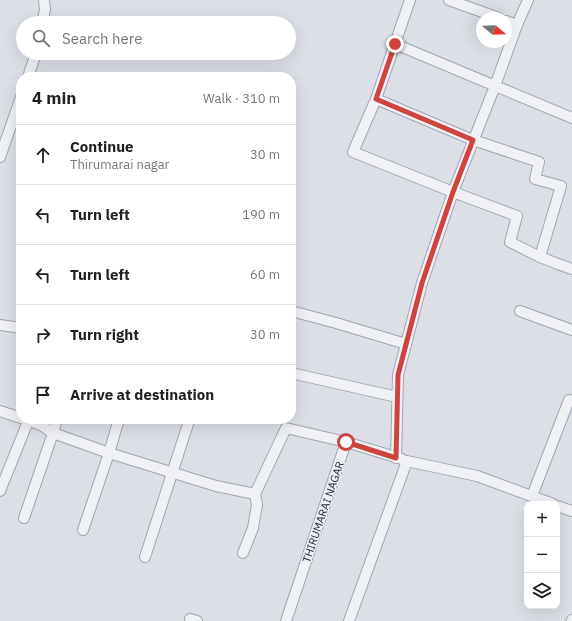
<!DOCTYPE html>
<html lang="en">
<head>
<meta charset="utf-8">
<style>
	body { margin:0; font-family:"IBM Plex Sans",sans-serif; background:#f6f6f6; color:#202124 }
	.controls { position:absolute; right:12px; bottom:12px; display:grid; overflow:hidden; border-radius:8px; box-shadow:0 4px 16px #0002 }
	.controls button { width:36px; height:36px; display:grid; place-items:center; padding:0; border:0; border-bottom:1px solid #e0e0e0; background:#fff; color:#202124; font:20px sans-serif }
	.compass { position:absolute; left:476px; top:12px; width:36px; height:36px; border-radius:50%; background:#fff; box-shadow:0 4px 16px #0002; rotate:109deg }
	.stop { position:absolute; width:12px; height:12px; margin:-9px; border:3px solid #cf433f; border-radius:50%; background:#fff }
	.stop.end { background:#cf433f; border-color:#fff; box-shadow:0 1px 4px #0008 }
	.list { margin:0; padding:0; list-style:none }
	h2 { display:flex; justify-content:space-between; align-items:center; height:52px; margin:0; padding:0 16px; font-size:17px }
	h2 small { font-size:13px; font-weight:400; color:#757577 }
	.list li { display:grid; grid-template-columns:26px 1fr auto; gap:12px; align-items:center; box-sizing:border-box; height:60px; padding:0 16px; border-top:1px solid #e0e0e0 }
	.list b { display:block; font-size:15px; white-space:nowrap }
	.list p { margin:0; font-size:13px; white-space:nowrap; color:#757577 }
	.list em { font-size:13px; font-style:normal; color:#757577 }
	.icon { flex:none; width:22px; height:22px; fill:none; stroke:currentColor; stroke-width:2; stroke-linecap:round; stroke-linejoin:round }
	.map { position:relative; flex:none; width:572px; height:621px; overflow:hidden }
	.search { position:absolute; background:#fff; box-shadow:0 4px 16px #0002; left:16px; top:16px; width:280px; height:44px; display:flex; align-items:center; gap:10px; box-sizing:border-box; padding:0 14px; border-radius:22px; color:#757577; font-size:15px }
	.panel { position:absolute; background:#fff; box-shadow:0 4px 16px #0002; left:16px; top:72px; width:280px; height:352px; border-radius:16px }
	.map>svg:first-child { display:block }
</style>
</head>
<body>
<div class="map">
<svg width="572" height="621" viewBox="0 0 572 621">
	<rect width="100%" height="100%" fill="#dddfe7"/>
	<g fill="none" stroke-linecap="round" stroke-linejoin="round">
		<defs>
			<g id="minor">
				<polyline points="410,0 376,99 353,152 453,192 517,216 510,242 540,257"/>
				<polyline points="449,0 499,18"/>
				<polyline points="506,21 517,25"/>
				<polyline points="42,23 45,10 44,0"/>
				<polyline points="395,44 572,118"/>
				<polyline points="28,77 36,53"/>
				<polyline points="376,99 473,140 539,162 535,179 561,186 540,257 558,264 572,269"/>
				<polyline points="0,157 21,97"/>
				<polyline points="291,311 336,323 406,344"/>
				<polyline points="520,311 572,330"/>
				<polyline points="0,325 21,328"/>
				<polyline points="291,373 397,397"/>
				<polyline points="0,411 21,418"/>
				<polyline points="24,419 41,425 53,433 109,453 216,486 255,494"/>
				<polyline points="396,458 398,375 422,283 453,192 495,86 517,25 528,0"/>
				<polyline points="0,491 29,419"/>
				<polyline points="532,496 569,400 572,401"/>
				<polyline points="557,506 572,511"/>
				<polyline points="24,518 53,433 57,419"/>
				<polyline points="83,530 109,453 119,419"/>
				<polyline points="243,553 253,528 257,505 255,494 286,428 346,442"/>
				<polyline points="145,557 189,421"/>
				<polyline points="190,619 197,621"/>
				<polyline points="286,621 346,442 402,459"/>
				<polyline points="349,621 407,461 477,476 553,504"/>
				<polyline points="572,621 572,620"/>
			</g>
		</defs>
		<use href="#minor" stroke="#a2a5b1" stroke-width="12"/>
		<use href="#minor" stroke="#f0f1f5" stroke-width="10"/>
	</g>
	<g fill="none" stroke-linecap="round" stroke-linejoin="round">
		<polyline stroke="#cf433f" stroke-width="5" points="346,442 396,458 398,375 422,283 453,192 473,140 376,99 395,44"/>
	</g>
	<g text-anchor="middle" stroke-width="3" stroke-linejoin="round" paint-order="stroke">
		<g font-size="11" fill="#262b3e" stroke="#eceef5">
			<text transform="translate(323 512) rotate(-71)" y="4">THIRUMARAI NAGAR</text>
		</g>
	</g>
</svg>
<div class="controls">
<button>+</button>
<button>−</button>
<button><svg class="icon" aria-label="layers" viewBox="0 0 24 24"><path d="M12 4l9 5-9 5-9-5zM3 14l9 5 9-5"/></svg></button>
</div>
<svg class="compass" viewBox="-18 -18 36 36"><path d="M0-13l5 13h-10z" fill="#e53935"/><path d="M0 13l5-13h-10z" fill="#757577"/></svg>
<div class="stop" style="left:346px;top:442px"></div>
<div class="stop end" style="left:395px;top:44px"></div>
<div class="search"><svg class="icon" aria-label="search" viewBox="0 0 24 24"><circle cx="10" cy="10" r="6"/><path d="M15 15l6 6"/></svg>Search here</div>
<section class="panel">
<h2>4 min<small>Walk · 310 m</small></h2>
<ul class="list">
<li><svg class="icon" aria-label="ahead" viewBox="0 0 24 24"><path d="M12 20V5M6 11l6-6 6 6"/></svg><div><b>Continue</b><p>Thirumarai nagar</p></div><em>30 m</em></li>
<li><svg class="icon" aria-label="left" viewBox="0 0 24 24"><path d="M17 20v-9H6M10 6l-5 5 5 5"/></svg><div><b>Turn left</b></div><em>190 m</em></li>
<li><svg class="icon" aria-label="left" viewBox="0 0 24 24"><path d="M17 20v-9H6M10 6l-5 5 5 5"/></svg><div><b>Turn left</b></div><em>60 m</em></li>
<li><svg class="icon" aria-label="right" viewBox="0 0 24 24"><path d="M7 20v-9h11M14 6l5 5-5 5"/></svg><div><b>Turn right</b></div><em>30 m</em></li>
<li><svg class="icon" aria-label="arrive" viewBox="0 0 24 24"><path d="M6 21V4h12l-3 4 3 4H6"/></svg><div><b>Arrive at destination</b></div></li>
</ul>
</section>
</div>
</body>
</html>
